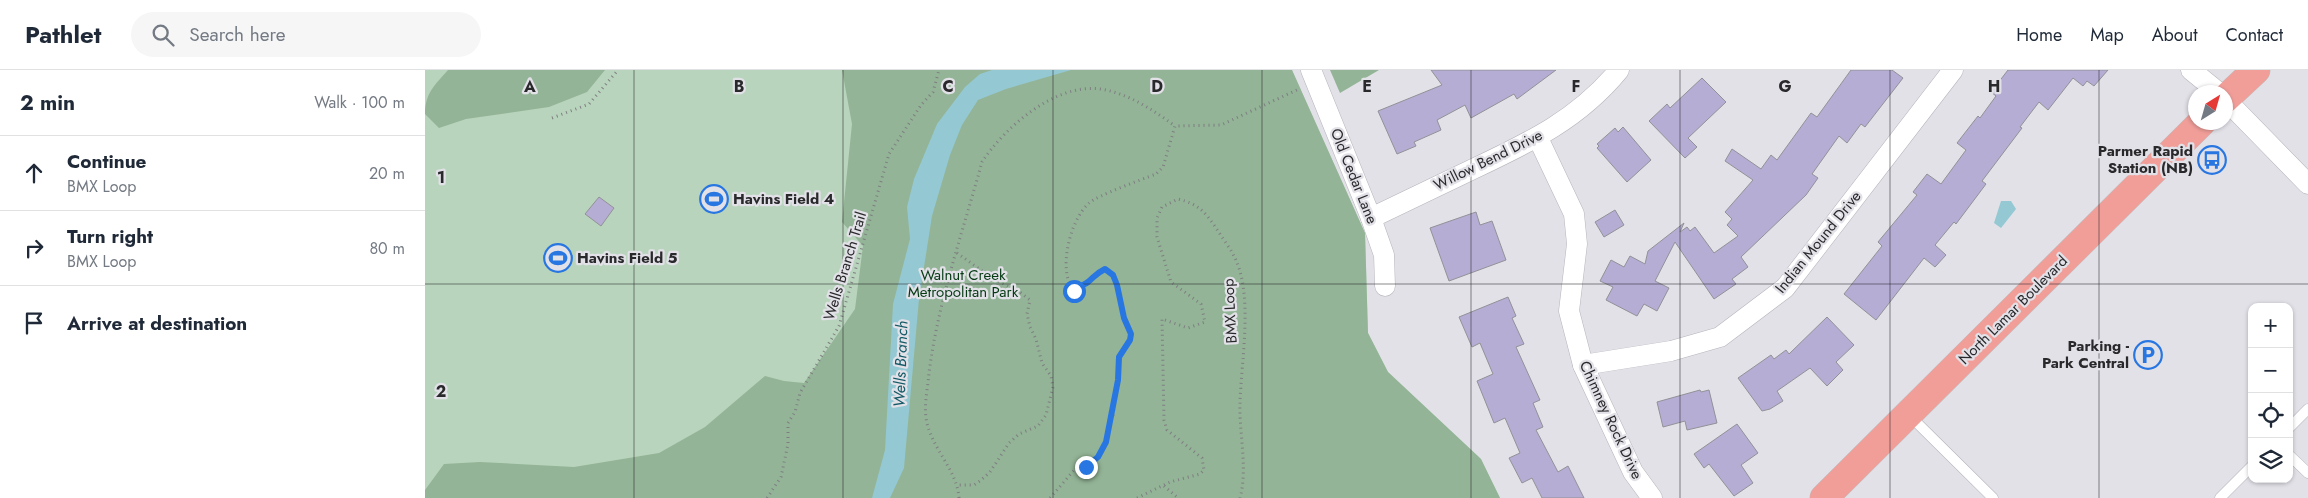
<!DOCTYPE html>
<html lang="en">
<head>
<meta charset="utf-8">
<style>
	body { margin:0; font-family:Jost,sans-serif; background:#f6f6f7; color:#1f2937 }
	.controls { position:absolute; right:15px; bottom:15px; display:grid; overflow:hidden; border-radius:10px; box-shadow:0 1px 4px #0004 }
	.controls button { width:45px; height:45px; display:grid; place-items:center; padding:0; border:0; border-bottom:1px solid #e0e1e3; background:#fff; color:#1f2937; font:25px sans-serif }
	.compass { position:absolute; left:1763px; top:15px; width:45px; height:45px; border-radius:50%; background:#fff; box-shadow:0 1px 4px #0004; rotate:37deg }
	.stop { position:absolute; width:15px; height:15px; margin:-11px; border:4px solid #2876e1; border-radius:50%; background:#fff }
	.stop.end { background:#2876e1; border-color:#fff; box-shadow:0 1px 5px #0008 }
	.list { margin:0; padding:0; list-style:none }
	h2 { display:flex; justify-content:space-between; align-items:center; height:65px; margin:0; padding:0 20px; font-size:21px }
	h2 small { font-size:16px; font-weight:400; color:#747a83 }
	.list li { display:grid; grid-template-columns:32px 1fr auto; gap:15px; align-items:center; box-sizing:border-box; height:75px; padding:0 20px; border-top:1px solid #e0e1e3 }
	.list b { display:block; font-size:19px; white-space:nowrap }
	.list p { margin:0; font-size:16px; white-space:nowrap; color:#747a83 }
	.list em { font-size:16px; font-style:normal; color:#747a83 }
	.icon { flex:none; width:28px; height:28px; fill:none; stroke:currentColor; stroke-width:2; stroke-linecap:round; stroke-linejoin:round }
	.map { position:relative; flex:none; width:1883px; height:428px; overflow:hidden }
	header { display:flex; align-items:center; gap:30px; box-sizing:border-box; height:70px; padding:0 25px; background:#fff; border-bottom:1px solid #e0e1e3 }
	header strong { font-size:24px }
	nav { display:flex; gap:28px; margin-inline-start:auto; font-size:18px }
	.search { width:350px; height:45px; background:#f6f6f7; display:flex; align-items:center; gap:12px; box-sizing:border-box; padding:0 18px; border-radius:28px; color:#747a83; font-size:19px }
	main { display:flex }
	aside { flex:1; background:#fff }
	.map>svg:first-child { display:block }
</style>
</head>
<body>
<header>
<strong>Pathlet</strong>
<div class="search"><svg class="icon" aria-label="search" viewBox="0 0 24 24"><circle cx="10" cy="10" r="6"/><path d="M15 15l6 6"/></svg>Search here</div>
<nav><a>Home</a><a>Map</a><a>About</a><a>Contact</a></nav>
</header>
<main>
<aside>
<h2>2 min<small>Walk · 100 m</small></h2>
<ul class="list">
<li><svg class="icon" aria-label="ahead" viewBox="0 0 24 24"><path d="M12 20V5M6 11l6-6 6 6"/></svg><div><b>Continue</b><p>BMX Loop</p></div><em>20 m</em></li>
<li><svg class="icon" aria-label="right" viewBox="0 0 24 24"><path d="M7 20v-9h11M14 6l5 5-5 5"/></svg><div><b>Turn right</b><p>BMX Loop</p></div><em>80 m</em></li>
<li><svg class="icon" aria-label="arrive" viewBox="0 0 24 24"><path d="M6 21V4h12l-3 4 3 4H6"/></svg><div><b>Arrive at destination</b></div></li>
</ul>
</aside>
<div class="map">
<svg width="1883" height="428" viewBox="0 0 1883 428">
	<rect width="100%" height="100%" fill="#e2e1e8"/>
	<polygon fill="#b9d4bc" points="0,0 867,0 940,163 943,263 963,302 1056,389 1075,428 0,428"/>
	<g fill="#93b496">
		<path d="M23,0h157l-18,22 -38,15 -83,12 -27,9 -14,-14c0,-21 10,-29 23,-44z"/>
		<polygon points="417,0 867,0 940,163 943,263 963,302 1056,389 1075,428 0,428 0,420 19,394 55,392 149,397 234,383 280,357 340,306 359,311 379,313 430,239 438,176 417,152 427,54"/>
		<polygon points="905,0 954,0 915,23"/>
	</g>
	<g fill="#94c8d3">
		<polygon points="567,0 646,0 581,19 553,30 537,55 525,85 507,146 494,229 479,398 465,428 447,428 460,380 468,234 485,169 482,137 489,109 512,54 540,17 555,4"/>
		<polygon points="1576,131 1586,131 1591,139 1576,158 1569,153"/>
	</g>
	<g fill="#b6add4" stroke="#929198">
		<polygon points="1006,0 1131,0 1092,29 1089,24 1046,48 1040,35 1012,50 1016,60 989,72 991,76 972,84 953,41 1017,15"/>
		<polygon points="1426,0 1467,0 1478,8 1440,57 1436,54 1422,73 1414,66 1387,104 1393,108 1381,125 1316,187 1323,197 1307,209 1311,214 1289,229 1250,172 1230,211 1244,218 1232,241 1219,234 1212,246 1181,230 1188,217 1175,211 1186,190 1199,197 1205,186 1220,194 1223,181 1259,153 1255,162 1262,157 1265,161 1270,157 1289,183 1313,166 1302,155 1307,149 1300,142 1328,110 1300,91 1307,79 1336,99 1346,85 1352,90 1386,43 1392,47"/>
		<polygon points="1583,0 1683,0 1669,16 1662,11 1658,16 1648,8 1623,40 1614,32 1595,57 1597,58 1557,111 1561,114 1531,154 1529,152 1510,175 1521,185 1510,197 1499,188 1451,250 1419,224 1457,176 1453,172 1492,125 1488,122 1502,104 1516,114 1541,80 1532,73 1553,46 1555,48 1571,26 1566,22"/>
		<polygon points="1277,8 1301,32 1263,68 1272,77 1260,88 1224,51 1242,34 1245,38"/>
		<polygon points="1198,57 1226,90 1202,112 1172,78 1174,76 1172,74 1190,58 1193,62"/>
		<polygon points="174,127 189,138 176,156 160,144"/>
		<polygon points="1190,140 1199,155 1179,167 1170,152"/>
		<polygon points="1051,142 1055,155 1067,151 1081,190 1024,211 1005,158"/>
		<polygon points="1083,227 1091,246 1087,248 1099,274 1091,277 1115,330 1108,333 1118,357 1111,360 1133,402 1143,396 1159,428 1117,428 1107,408 1097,413 1084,388 1095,383 1080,348 1069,353 1052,311 1068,304 1055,273 1047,277 1034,247"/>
		<polygon points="1402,247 1429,275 1411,292 1418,300 1402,316 1385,298 1352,321 1358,331 1345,339 1337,341 1313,308 1346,285 1349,289 1361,280 1364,284"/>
		<polygon points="1275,320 1276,322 1284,320 1292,353 1262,360 1260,351 1238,357 1232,332"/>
		<polygon points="1312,354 1333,383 1316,395 1328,413 1309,426 1284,394 1279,398 1269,384"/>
	</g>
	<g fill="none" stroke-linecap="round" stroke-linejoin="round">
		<defs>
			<g id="lane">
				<polyline points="1483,344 1568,428"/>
				<polyline points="1864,358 1883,339"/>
				<polyline points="1864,385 1883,403"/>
				<polyline points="1795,428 1827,396"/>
			</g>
			<g id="street">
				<polyline points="886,0 946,148 959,185 960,216"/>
				<polyline points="1766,0 1793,22"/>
				<polyline points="1800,29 1883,114"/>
				<polyline points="1113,68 1149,144 1152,174 1144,241 1158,295 1208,402 1227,428"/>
				<path d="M946,148c34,-16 67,-32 100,-48 57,-27 107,-50 148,-100"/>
				<polyline points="1158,295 1246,281 1295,267 1360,218 1528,0"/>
			</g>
			<g id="primary">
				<polyline points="1800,29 1831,0"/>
				<polyline points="1399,428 1777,52"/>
			</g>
		</defs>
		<use href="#lane" stroke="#b6b5bc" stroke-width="11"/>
		<use href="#street" stroke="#b6b5bc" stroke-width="21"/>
		<use href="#primary" stroke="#bfbfbf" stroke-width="29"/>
		<g stroke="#7e7e82" stroke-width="3" stroke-dasharray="1 4" stroke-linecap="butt">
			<polyline points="127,48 164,34 193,0"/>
			<polyline points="532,183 567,208 596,223 605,230 602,244 605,257 611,269 617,293 626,306 628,317 621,345 613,356 594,364 584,373 565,402 555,411 549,415 533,415"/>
			<polyline points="739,416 753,428"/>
			<polyline points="342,428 356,407 363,374 363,353 370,342 375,323 414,256 464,84 496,35 508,22 514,0"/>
			<path d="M534,428c-2,-29 -29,-51 -33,-80 -2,-15 2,-31 3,-45 9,-71 34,-142 53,-211 22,-34 73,-79 118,-73 28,4 53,21 75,37"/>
			<path d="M625,428l26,-30 10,-1 12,-10 8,-15 3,-19 4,-8 5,-36 1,-22 11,-17 1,-6 -7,-16 -7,-33 -4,-10 -9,-6c-8,4 -9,7 -16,13 -4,3 -9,4 -14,9 -17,-20 -4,-71 15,-88 7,-7 54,-24 67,-29l7,-7 12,-41 46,-1 78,-36"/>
			<path d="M712,428l33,-16 30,-8 4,-4 -2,-12 -35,-28 -3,-10 -2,-101 26,9 17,-6 -4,-18 -30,-22 -14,-45v-19l5,-11 16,-8c21,5 28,14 40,32 5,8 12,17 16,25 20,38 7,106 6,147 -1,31 8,65 0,95"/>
		</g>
		<use href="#lane" stroke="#fff" stroke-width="10"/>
		<use href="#street" stroke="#fff" stroke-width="20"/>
		<use href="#primary" stroke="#f19e99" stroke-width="28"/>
	</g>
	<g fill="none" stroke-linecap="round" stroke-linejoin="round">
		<path stroke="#2876e1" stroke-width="6" d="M649,221c5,-5 10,-6 14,-9 7,-6 7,-8 17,-13l8,6 4,10 7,33 7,16 -1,6 -11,17 -1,23 -12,62 -8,15 -12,10"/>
	</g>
	<path fill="none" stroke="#29292b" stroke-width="1" stroke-opacity="0.55" d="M209,0v428M418,0v428M628,0v428M837,0v428M1046,0v428M1255,0v428M1465,0v428M1674,0v428M0,214h1883"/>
	<defs>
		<symbol id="bus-ring" viewBox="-11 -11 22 22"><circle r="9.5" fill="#e2e1e8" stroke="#2876e1" stroke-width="1.5"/><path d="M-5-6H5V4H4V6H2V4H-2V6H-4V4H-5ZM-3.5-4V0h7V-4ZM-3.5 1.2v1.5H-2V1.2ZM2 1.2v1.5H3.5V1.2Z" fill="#2876e1"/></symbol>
		<symbol id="stadium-ring" viewBox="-11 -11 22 22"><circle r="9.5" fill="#e2e1e8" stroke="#2876e1" stroke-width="1.5"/><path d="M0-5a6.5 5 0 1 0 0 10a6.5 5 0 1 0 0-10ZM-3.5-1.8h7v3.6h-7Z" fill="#2876e1"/></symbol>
		<symbol id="parking-ring" viewBox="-11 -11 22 22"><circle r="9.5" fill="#e2e1e8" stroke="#2876e1" stroke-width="1.5"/><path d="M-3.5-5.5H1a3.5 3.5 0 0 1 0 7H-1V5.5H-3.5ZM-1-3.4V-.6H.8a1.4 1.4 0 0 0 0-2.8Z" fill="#2876e1"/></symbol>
	</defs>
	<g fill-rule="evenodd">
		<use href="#bus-ring" x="1771" y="74" width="32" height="32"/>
		<use href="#stadium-ring" x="273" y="113" width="32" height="32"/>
		<use href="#stadium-ring" x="117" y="172" width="32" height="32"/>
		<use href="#parking-ring" x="1707" y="269" width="32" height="32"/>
	</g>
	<g text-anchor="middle" stroke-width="4.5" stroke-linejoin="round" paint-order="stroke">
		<g font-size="15" font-weight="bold" fill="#29292b" stroke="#e2e1e8" text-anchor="end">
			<text x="1768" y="86">Parmer Rapid<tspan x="1768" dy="17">Station (NB)</tspan></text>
			<text x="308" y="134" text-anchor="start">Havins Field 4</text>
			<text x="152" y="193" text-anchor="start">Havins Field 5</text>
			<text x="1704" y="281">Parking -<tspan x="1704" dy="17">Park Central</tspan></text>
		</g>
		<g font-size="15" fill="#29292b" stroke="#e2e1e8">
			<text transform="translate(1063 90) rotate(-26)" y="5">Willow Bend Drive</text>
			<text transform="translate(929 106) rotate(68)" y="5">Old Cedar Lane</text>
			<text transform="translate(1393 172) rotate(-51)" y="5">Indian Mound Drive</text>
			<text transform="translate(420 196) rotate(-73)" y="5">Wells Branch Trail</text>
			<text transform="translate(1588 240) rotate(-45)" y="5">North Lamar Boulevard</text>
			<text transform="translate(805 241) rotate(-93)" y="5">BMX Loop</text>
			<text transform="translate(1186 350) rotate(65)" y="5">Chimney Rock Drive</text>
		</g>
		<g font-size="15" fill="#053a13" stroke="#e2e1e8">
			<text x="538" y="210">Walnut Creek<tspan x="538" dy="17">Metropolitan Park</tspan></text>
		</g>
		<g font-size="16" font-style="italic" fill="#145a66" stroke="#e2e1e8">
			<text transform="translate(475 294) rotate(-88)" y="6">Wells Branch</text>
		</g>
	</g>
	<g font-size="16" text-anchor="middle" font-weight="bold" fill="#29292b" stroke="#e2e1e8" stroke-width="4.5" stroke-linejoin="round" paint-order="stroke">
		<text x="105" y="22">A</text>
		<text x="314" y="22">B</text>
		<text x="523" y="22">C</text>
		<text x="732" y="22">D</text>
		<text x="942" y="22">E</text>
		<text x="1151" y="22">F</text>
		<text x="1360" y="22">G</text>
		<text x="1569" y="22">H</text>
		<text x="16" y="113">1</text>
		<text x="16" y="327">2</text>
	</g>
</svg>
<div class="controls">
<button>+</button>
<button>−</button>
<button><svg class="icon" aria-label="locate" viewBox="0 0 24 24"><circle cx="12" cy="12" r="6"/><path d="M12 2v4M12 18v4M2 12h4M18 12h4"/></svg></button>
<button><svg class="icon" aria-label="layers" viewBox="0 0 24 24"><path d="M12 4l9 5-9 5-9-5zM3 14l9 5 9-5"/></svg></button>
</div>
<svg class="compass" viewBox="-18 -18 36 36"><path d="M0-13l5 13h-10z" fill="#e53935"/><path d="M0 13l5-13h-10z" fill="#747a83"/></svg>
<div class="stop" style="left:649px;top:221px"></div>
<div class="stop end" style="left:661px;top:397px"></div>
</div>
</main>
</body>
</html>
